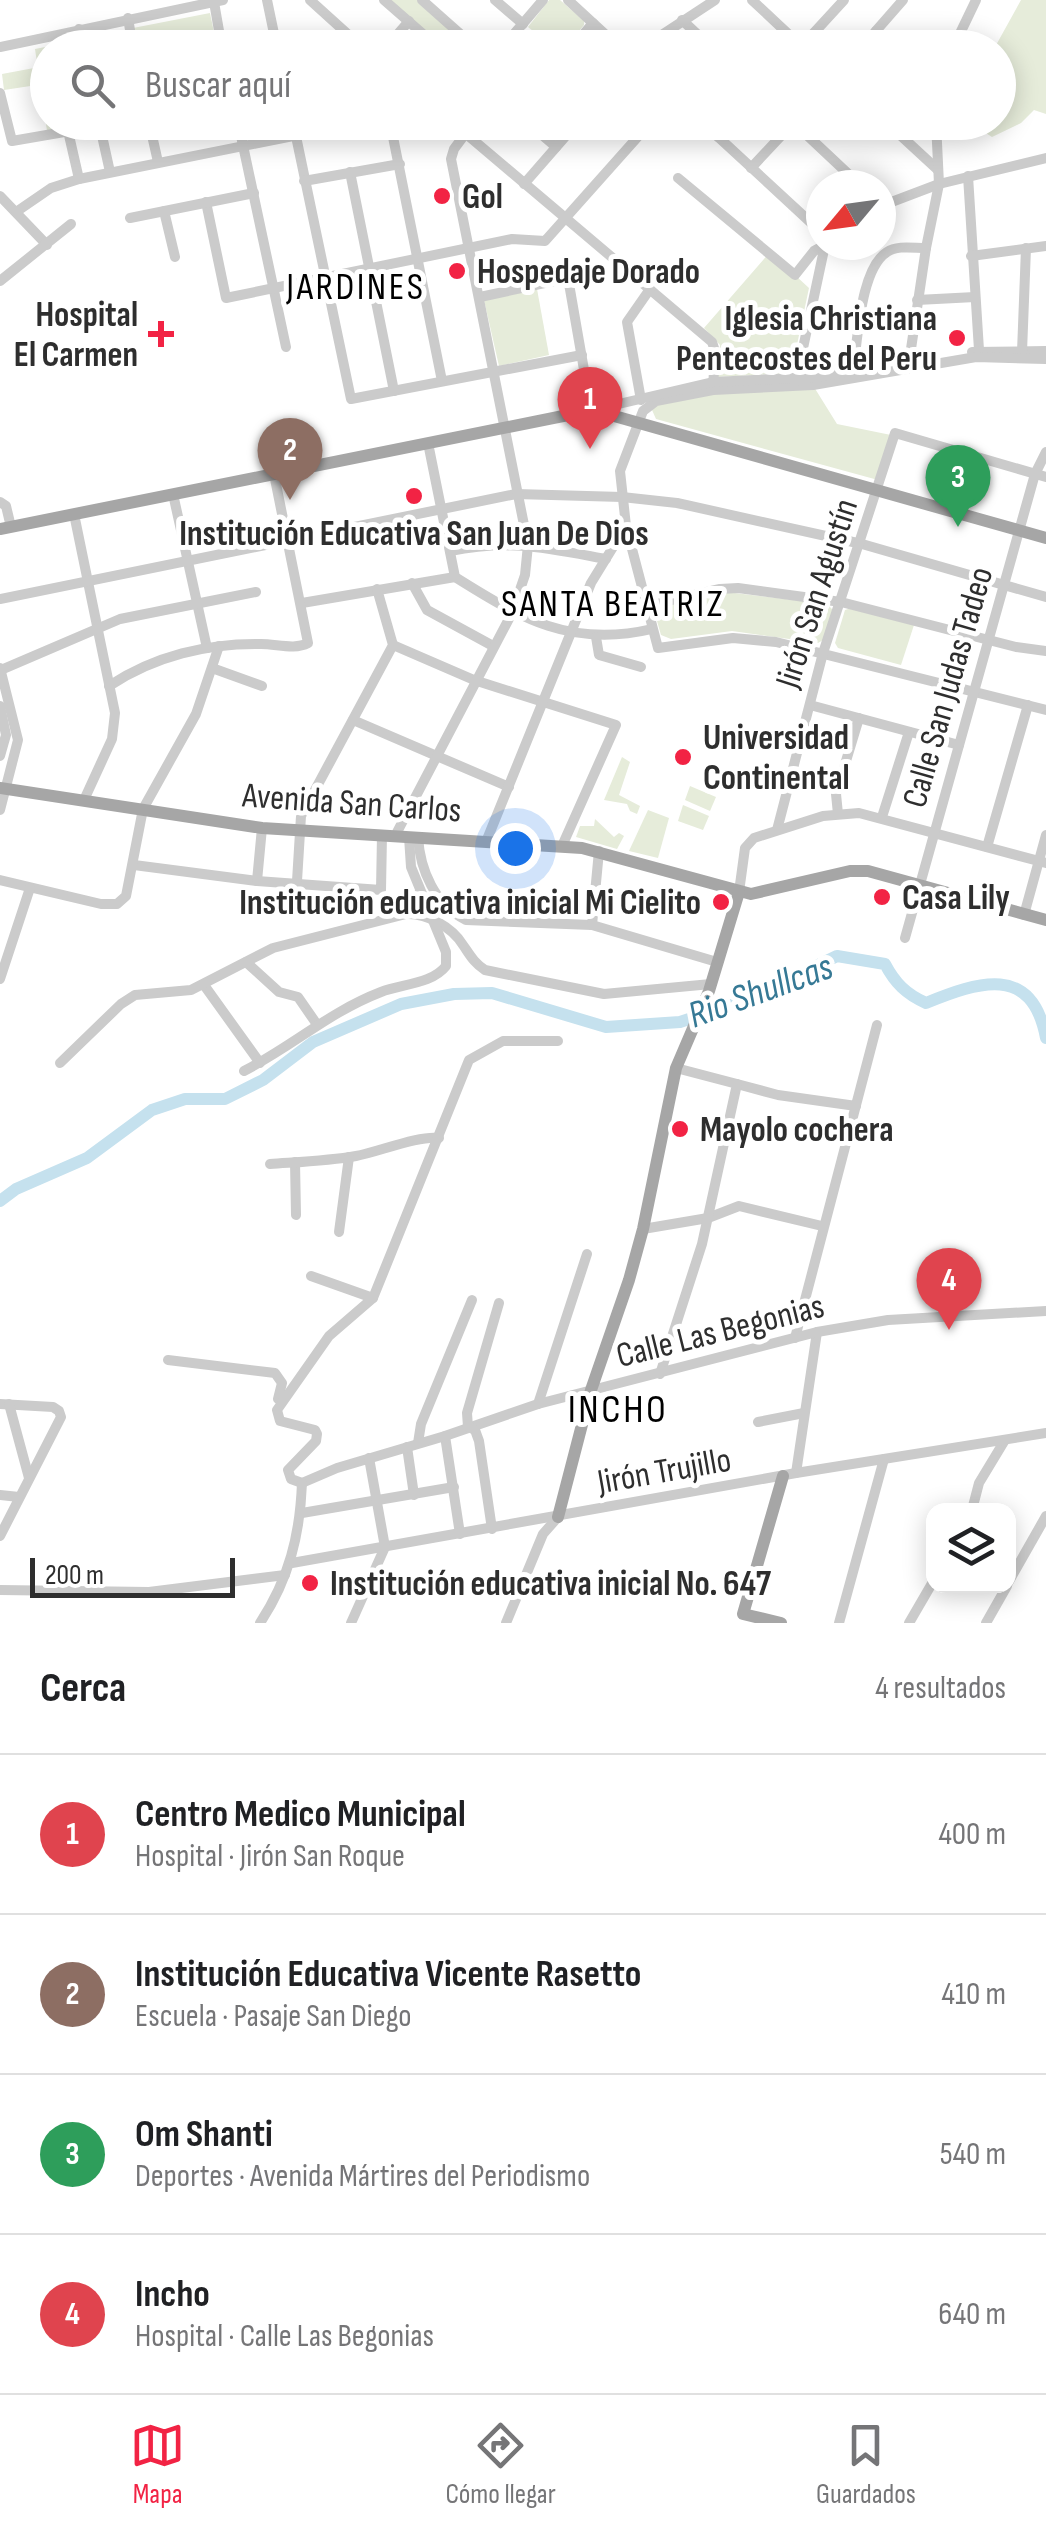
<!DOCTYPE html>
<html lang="es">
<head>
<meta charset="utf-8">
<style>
	body { margin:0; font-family:"Sofia Sans Condensed",sans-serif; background:#f2f2f2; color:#202124 }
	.controls { position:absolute; right:30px; bottom:30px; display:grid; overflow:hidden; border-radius:20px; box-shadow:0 5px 25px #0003 }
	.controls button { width:90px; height:90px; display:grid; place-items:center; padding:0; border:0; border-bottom:2px solid #e0e0e0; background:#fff; color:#202124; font:50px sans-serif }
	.compass { position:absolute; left:806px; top:170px; width:90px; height:90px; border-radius:50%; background:#fff; box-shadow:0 5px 25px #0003; rotate:241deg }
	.scale { position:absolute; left:30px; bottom:25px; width:205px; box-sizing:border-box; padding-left:10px; border:5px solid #2e2e2e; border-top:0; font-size:28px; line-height:35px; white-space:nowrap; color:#2e2e2e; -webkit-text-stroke:8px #fff; paint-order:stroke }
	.you { position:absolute; left:515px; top:848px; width:35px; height:35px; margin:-25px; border:8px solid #fff; border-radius:50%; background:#1a73e8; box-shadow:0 0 0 15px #1a73e833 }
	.badge { display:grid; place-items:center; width:65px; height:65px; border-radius:50%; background:#f22344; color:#fff; font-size:32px; font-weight:700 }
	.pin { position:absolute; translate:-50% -82px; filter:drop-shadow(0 2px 5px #0008) }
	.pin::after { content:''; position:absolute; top:52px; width:35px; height:30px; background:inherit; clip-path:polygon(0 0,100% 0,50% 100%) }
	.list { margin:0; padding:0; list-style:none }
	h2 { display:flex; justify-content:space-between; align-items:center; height:130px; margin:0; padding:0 40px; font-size:42px }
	h2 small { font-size:32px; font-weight:400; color:#757577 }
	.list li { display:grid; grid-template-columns:65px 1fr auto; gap:30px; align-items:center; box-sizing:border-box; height:160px; padding:0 40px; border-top:2px solid #e0e0e0 }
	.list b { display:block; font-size:38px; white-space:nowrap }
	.list p { margin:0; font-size:32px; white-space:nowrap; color:#757577 }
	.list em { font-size:32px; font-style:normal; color:#757577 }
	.icon { flex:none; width:55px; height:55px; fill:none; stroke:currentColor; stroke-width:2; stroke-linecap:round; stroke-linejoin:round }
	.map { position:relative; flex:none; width:1046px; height:1623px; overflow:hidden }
	.search { position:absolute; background:#fff; box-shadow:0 5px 25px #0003; left:30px; right:30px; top:30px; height:110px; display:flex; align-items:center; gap:25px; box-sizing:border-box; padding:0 35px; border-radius:55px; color:#757577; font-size:38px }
	.sheet { height:770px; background:#fff }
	nav { display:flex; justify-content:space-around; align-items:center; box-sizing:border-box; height:140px; border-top:2px solid #e0e0e0; background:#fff; font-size:28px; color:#757577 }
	nav a { display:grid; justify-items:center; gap:5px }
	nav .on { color:#f22344 }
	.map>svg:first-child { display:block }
</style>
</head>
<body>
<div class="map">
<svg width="1046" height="1623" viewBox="0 0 1046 1623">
	<rect width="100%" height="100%" fill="#fff"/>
	<g fill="#e6ecda">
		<polygon points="388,0 418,0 472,47 443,47"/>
		<polygon points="549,0 560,0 584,21 584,25 565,48 553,47 528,27"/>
		<polygon points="1021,0 1046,0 1046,114 1034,110 1021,123 992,137 970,123 998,122 998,48 995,47"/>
		<polygon points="210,13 217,47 137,47 133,28"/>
		<polygon points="76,41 77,47 48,48 48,122 86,123 47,131 35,49"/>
		<polygon points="34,68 37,85 4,90 2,74"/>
		<polygon points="770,252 809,288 791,373 717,377 720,345 704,328"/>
		<polygon points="537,289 549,355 499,366 484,300"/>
		<polygon points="814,387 837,424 891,435 878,480 656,419 652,410 655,404 707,394"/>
		<polygon points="726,592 827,604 833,610 823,640 818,643 732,631 671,639 661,635 655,614 658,608"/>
		<polygon points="851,608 914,625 901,665 838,648 835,643 845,610"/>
		<polygon points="622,757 630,762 619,795 640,806 637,814 630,811 627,804 604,800"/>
		<polygon points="690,786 716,797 710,811 685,800"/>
		<polygon points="683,805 709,816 703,830 678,821"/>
		<polygon points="648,810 669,818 658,858 629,851"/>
		<polygon points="595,819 614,837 619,833 624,836 617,849 576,837 580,826 594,826"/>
	</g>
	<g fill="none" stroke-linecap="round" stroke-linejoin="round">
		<path stroke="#c5e1ee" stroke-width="12" d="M0,1201l16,-12 71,-31 65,-48 33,-11h40l38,-19 50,-38 88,-38 53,-10 38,-1 114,34 74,-5 64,-21 93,-45 48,8c10,19 21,30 41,39 52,-21 106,-40 120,35"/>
		<g stroke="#cbcbcb" stroke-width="10">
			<polyline points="267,0 277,48"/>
			<polyline points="310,0 363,48"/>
			<polyline points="384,0 439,48"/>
			<polyline points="422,0 476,48"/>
			<polyline points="495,0 523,24"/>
			<polyline points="568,0 620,48"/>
			<polyline points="752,0 801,46"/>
			<polyline points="214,2 222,48"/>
			<polyline points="128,18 133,48"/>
			<polyline points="682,20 712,48"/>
			<polyline points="79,29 83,48"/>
			<polyline points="876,31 894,48"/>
			<polyline points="0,47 223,0"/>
			<polyline points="386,48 409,21"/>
			<polyline points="502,48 543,0"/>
			<polyline points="572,48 593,23"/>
			<polyline points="642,48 715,0"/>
			<polyline points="800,48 844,0"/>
			<polyline points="861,48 903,0"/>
			<polyline points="953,48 976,0"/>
			<polyline points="0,93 12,141 99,126"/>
			<polyline points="99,122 110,172"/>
			<polyline points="149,122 158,162"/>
			<polyline points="238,122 286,347"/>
			<polyline points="293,122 351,399 582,355"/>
			<polyline points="390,122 442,381"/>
			<polyline points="452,122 712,342 715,351 713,389"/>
			<polyline points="527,122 556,147"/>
			<polyline points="702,122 821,232"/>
			<polyline points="886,122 938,170"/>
			<polyline points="68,131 79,179"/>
			<polyline points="718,137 731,122"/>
			<polyline points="751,168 793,123 793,122 860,185"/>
			<polyline points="350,172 394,391"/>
			<polyline points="968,176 979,350"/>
			<polyline points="678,178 795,275 814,251 825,245"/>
			<polyline points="304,181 400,164"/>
			<polyline points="524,184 578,122"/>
			<polyline points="0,196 47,245"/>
			<polyline points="206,202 226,298 512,239 545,241 651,122"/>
			<polyline points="881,206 939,184 1046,158"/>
			<polyline points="164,211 175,257"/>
			<polyline points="16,212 51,188 79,179 363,122"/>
			<polyline points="130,218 254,193"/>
			<polyline points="971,256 1046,246"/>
			<polyline points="0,281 71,224"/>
			<polyline points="480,297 568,278 591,410"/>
			<polyline points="917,300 975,297"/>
			<polyline points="972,352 1046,351"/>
			<polyline points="1022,352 1026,248"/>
			<polyline points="1046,359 976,357 813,385 713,390 656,401 643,411 620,471 626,526 658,648 733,638 776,642 1046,710"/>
			<polyline points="908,369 926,248 939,184 936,122"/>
			<path d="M853,370c5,-30 7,-101 34,-118 10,-7 26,-4 39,-4"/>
			<polyline points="796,381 825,245"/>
			<polyline points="641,400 627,322 650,289"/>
			<polyline points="593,410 713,382 815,377 886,366"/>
			<path d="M428,443l27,134c67,42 116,71 197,52"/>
			<polyline points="173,494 207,648"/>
			<polyline points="0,502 6,506 11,527"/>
			<polyline points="74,514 115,713 112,739 84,800"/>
			<path d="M450,551c60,-12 96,-3 156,8"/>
			<polyline points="412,583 427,610 493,646"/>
			<polyline points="0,599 516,494 622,497 677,503 862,544 1046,597"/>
			<polyline points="302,603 455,577"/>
			<polyline points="645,606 720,589 738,588 841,602 1016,647 1046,651"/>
			<polyline points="596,637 599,655 641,667"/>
			<polyline points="393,645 474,680 616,725 562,846"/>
			<polyline points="212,668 262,686"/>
			<polyline points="1,670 120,619 256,592"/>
			<path d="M109,686c45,-30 99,-43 152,-42 16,0 34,6 47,-1l-34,-169"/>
			<polyline points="810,705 959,745"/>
			<polyline points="0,706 6,735 0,756"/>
			<polyline points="353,720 509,787"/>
			<polyline points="0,810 18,740 0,668"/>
			<polyline points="838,814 836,794 859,718"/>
			<polyline points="882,817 909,732"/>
			<polyline points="777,830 823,653 895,433 1046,477"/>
			<polyline points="395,836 512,613 525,575 528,545 451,159 454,149 474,122"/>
			<path d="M418,837c2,33 17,68 48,83l126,5 125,37"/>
			<polyline points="486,842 591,583 626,526"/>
			<polyline points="987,847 1028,705"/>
			<polyline points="134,865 257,881 381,890 382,835"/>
			<polyline points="0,880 101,904 117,904 126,896 143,809 196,714 219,646"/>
			<polyline points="257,881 262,828"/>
			<polyline points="297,881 301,816 393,645 377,589"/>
			<polyline points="739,892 745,848 754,838 823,816 859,813 1046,863"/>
			<path d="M406,914c21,-1 46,13 57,31 7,10 11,18 22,25l119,24 107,-10"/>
			<polyline points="1024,915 1046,835"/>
			<polyline points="592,925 599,851"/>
			<polyline points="905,938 1035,474 1046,452"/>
			<polyline points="246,962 279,992 298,997 316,1023"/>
			<polyline points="0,979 30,888"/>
			<polyline points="204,985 260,1063"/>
			<polyline points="60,1063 121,1004 135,995 191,990 273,948 406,914 420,892"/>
			<path d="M244,1071c49,-25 85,-59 137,-79 21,-8 51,-8 65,-26v-14l-35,-85 -2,-30"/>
			<polyline points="737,1084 778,1095 856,1106"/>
			<polyline points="295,1162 296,1215"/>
			<path d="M270,1164c28,-2 58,-3 86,-8 22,-4 63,-21 83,-18"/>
			<polyline points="643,1229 708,1218 739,1206 822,1226"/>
			<polyline points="339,1232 349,1157"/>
			<polyline points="311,1276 373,1298"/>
			<polyline points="795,1338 877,1025"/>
			<polyline points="168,1360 275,1373 282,1383 278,1399"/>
			<polyline points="660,1374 702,1244 737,1084 676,1068"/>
			<polyline points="0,1404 53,1407 59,1411 61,1417 0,1536"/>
			<polyline points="9,1404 29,1478"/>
			<polyline points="538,1404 587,1254"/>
			<polyline points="758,1422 804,1413"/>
			<polyline points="445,1436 460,1534"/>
			<polyline points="418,1443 421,1424 472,1300"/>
			<polyline points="407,1447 414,1495"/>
			<polyline points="796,1473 817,1332"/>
			<polyline points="302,1483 337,1468 445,1436 538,1404 817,1332 888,1320 1046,1311"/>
			<polyline points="302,1483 291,1479 288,1470 316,1441 317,1434 315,1430 280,1421 277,1410 329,1336 373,1298 469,1060 503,1041 558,1041"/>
			<polyline points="0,1495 19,1497"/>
			<polyline points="972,1510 979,1483 1005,1440"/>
			<polyline points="302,1513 454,1487"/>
			<polyline points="492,1529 479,1441 475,1430 468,1427 467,1413 499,1303"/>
			<polyline points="292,1563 796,1473 1046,1433"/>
			<polyline points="1008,1583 1046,1516"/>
			<polyline points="0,1590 149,1592 285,1575"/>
			<path d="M260,1623c29,-44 40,-88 42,-140"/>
			<polyline points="351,1623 385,1547 369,1458"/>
			<polyline points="506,1623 543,1534 558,1517"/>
			<polyline points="839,1623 884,1459"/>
			<polyline points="909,1623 934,1580"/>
			<polyline points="986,1623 1007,1586"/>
		</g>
		<g stroke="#a6a6a6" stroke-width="12">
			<polyline points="0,529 593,410 1046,538"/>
			<polyline points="0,788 262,828 582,848 751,894 850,871 868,871 1046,920"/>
			<polyline points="558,1517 591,1390 629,1280 643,1229 676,1068 709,991 739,892"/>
			<polyline points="781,1623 743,1614 783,1476"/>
		</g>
	</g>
	<g fill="#f22344" stroke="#fff" stroke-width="4">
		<circle cx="442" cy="196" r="10"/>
		<circle cx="457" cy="271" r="10"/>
		<path d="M156 319h10v10h10v10h-10v10h-10v-10h-10v-10h10z"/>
		<circle cx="957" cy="338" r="10"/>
		<circle cx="414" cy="496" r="10"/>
		<circle cx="683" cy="757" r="10"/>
		<circle cx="882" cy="897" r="10"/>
		<circle cx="721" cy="902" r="10"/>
		<circle cx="680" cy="1129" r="10"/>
		<circle cx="310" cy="1583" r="10"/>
	</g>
	<g text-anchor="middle" stroke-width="10" stroke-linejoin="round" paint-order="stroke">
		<g font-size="35" font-weight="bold" fill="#2e2e2e" stroke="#fff" text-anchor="start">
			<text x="462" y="208">Gol</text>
			<text x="477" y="283">Hospedaje Dorado</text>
			<text x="138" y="326" text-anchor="end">Hospital<tspan x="138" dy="40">El Carmen</tspan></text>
			<text x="937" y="330" text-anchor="end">Iglesia Christiana<tspan x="937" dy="40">Pentecostes del Peru</tspan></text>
			<text x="414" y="545" text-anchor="middle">Institución Educativa San Juan De Dios</text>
			<text x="703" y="749">Universidad<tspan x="703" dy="40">Continental</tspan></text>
			<text x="902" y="909">Casa Lily</text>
			<text x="701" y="914" text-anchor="end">Institución educativa inicial Mi Cielito</text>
			<text x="700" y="1141">Mayolo cochera</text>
			<text x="330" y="1595">Institución educativa inicial No. 647</text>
		</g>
		<g font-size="35" fill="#2e2e2e" stroke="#fff">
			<text transform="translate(816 593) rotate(-72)" y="12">Jirón San Agustín</text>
			<text transform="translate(947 687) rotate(-74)" y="12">Calle San Judas Tadeo</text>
			<text transform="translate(352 802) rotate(4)" y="12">Avenida San Carlos</text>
			<text transform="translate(720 1330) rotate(-14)" y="12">Calle Las Begonias</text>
			<text transform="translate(664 1470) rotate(-10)" y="12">Jirón Trujillo</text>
		</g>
		<g font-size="38" letter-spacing="2.5" fill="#000" stroke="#fff">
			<text x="356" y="299">JARDINES</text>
			<text x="613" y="616">SANTA BEATRIZ</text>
		</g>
		<g font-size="38" font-style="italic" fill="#367995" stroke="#fff">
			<text transform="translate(760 990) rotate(-20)" y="13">Rio Shullcas</text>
		</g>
		<g font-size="40" letter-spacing="2.5" fill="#000" stroke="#fff">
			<text x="618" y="1422">INCHO</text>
		</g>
	</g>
</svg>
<div class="controls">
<button><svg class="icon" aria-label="layers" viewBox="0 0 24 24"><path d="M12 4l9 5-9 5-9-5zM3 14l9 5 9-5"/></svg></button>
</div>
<svg class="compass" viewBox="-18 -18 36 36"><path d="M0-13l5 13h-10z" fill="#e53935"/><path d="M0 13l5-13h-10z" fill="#757577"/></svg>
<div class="scale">200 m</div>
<div class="you"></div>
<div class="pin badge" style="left:590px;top:449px;background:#e0444e">1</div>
<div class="pin badge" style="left:290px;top:500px;background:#8d6e63">2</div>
<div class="pin badge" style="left:958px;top:527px;background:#2e9e5b">3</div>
<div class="pin badge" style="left:949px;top:1330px;background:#e0444e">4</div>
<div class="search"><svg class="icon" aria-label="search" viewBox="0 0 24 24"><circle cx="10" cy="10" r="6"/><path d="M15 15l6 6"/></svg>Buscar aquí</div>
</div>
<section class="sheet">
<h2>Cerca<small>4 resultados</small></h2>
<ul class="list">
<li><span class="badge" style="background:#e0444e">1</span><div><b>Centro Medico Municipal</b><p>Hospital · Jirón San Roque</p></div><em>400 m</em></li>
<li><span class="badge" style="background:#8d6e63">2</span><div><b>Institución Educativa Vicente Rasetto</b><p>Escuela · Pasaje San Diego</p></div><em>410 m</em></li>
<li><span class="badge" style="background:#2e9e5b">3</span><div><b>Om Shanti</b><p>Deportes · Avenida Mártires del Periodismo</p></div><em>540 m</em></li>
<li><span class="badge" style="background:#e0444e">4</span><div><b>Incho</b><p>Hospital · Calle Las Begonias</p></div><em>640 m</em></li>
</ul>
</section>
<nav>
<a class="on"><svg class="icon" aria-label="map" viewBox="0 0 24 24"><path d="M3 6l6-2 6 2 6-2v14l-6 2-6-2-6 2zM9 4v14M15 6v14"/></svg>Mapa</a>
<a><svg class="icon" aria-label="directions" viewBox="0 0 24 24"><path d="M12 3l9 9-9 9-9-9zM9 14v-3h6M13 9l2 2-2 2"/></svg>Cómo llegar</a>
<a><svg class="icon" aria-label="saved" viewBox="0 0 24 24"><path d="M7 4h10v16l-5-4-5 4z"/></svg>Guardados</a>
</nav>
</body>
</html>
